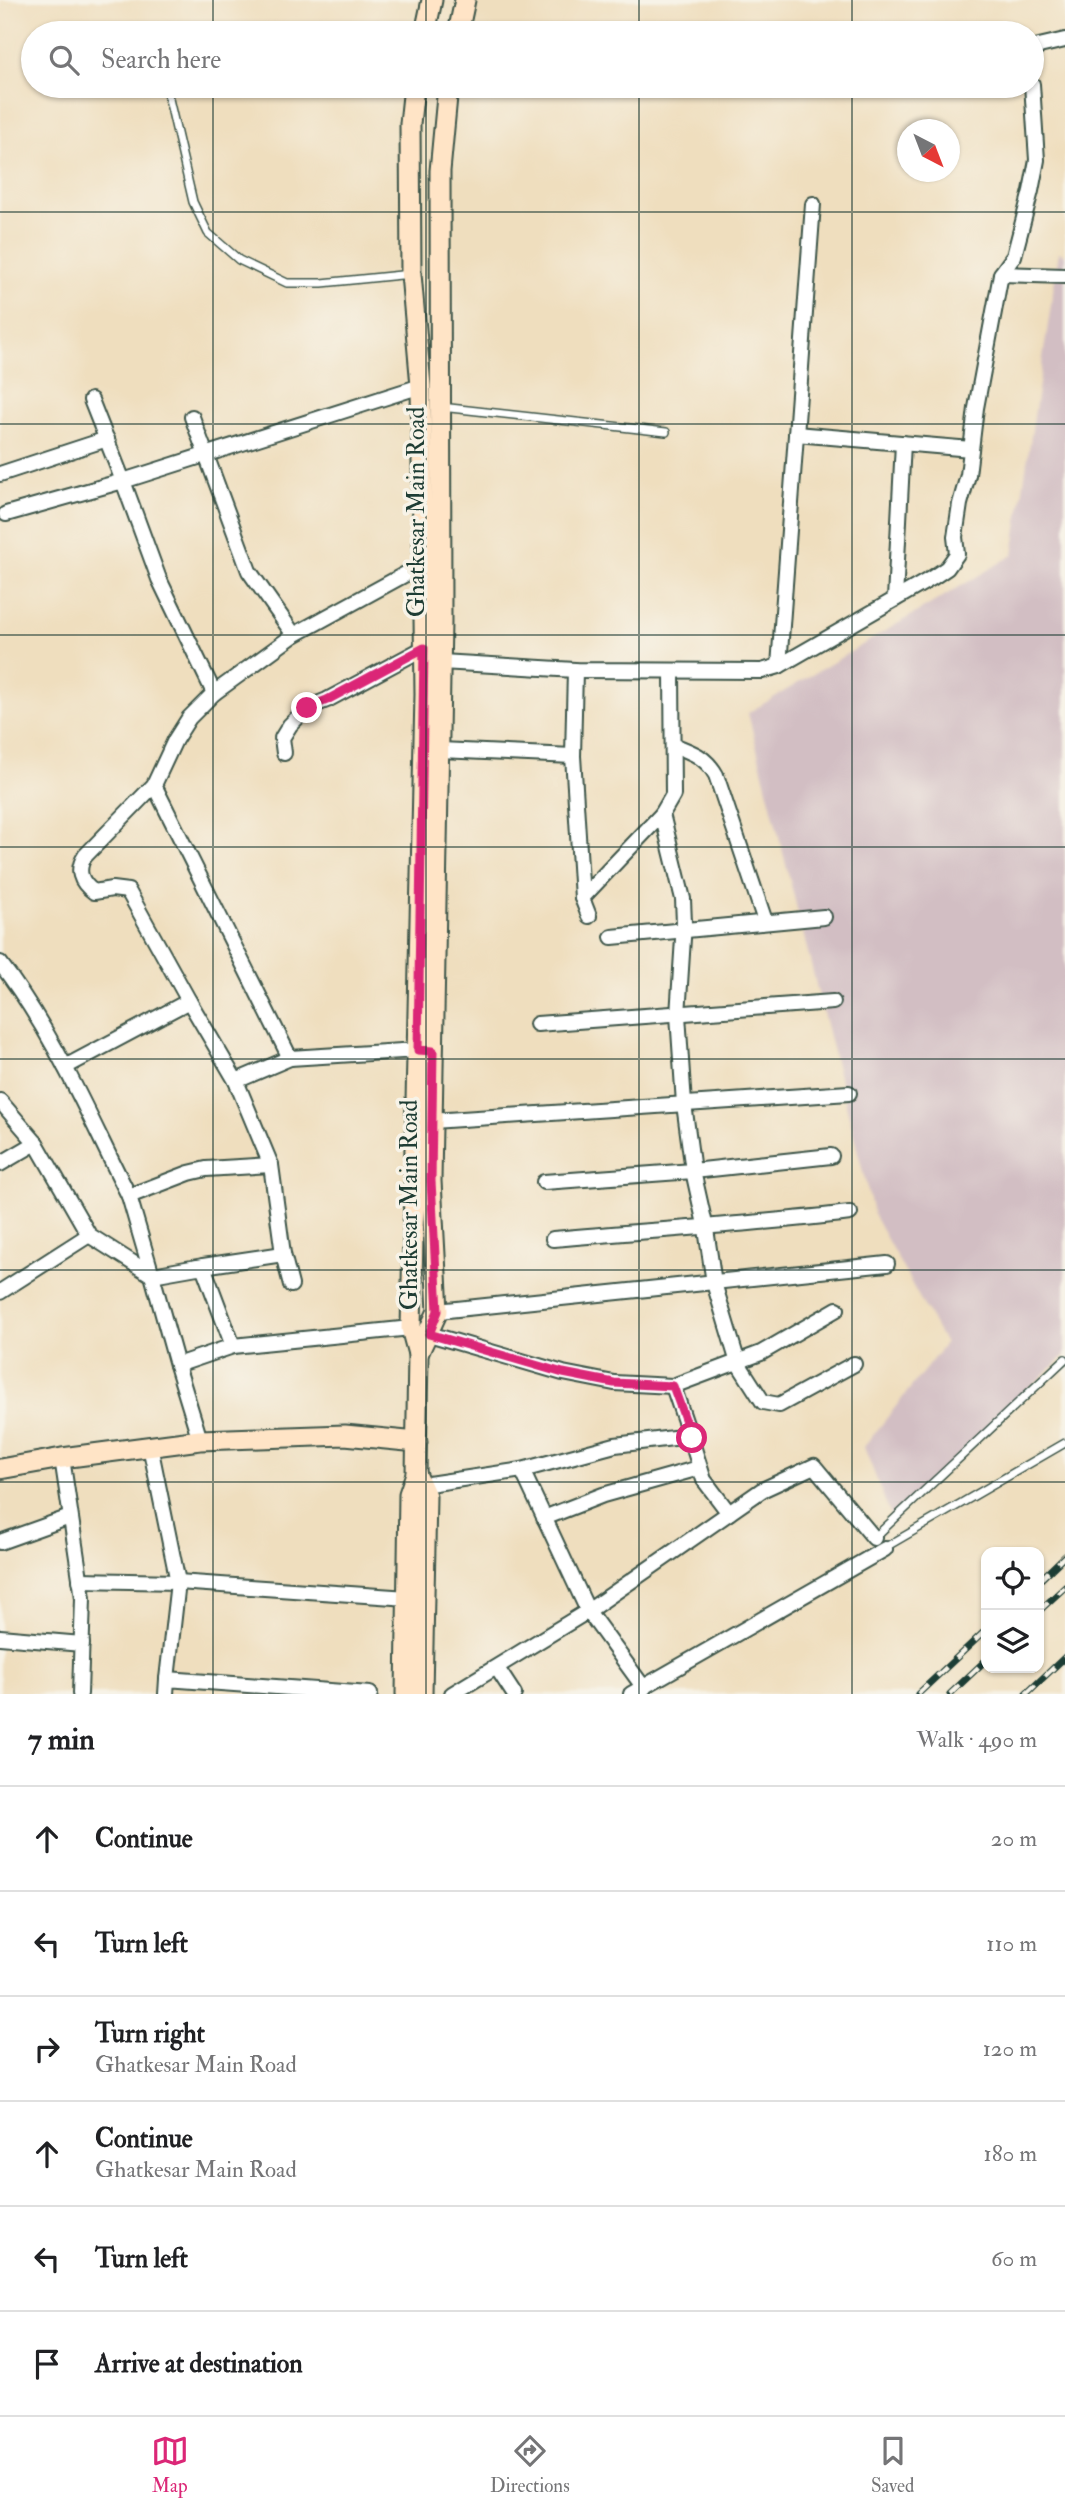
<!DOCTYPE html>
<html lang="en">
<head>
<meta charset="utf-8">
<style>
	body { margin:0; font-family:"IM FELL Double Pica",serif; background:#f6f6f6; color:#202124 }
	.controls { position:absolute; right:21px; bottom:21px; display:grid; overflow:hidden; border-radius:14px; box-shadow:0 2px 5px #0004 }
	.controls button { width:63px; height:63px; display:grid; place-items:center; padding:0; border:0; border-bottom:2px solid #e0e0e0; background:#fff; color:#202124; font:35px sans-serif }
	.compass { position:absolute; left:897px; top:119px; width:63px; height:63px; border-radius:50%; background:#fff; box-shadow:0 2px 5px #0004; rotate:138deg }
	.stop { position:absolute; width:21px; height:21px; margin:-16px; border:5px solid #db2777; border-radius:50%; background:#fff }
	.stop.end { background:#db2777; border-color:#fff; box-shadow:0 2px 7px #0008 }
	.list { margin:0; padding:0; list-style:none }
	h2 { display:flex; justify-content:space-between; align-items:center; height:91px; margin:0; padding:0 28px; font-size:30px }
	h2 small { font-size:23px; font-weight:400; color:#757577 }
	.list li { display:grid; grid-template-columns:46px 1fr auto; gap:21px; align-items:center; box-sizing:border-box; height:105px; padding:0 28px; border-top:2px solid #e0e0e0 }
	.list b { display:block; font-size:26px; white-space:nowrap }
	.list p { margin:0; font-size:23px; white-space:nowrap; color:#757577 }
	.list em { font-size:23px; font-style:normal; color:#757577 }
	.icon { flex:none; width:38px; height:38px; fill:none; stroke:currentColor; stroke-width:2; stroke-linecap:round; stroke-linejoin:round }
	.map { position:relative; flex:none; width:1065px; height:1694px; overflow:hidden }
	.search { position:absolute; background:#fff; box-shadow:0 2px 5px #0004; left:21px; right:21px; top:21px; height:77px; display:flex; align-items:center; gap:18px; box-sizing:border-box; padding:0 24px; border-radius:38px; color:#757577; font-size:26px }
	.sheet { height:721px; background:#fff }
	nav { display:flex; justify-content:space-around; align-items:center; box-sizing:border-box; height:98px; border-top:2px solid #e0e0e0; background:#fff; font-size:19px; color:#757577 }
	nav a { display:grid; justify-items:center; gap:4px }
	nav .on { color:#db2777 }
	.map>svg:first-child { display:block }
</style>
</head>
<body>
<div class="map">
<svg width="1065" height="1694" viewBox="0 0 1065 1694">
	<rect width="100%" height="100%" fill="#f7f3e8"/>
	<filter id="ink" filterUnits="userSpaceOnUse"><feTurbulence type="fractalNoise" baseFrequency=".0143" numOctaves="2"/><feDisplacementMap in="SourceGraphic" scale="14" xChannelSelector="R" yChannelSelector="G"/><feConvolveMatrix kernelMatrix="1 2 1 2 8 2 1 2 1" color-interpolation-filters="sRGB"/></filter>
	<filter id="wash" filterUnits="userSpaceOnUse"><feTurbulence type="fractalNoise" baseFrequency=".00686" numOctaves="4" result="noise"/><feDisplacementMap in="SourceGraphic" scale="28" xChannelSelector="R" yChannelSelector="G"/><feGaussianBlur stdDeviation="1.57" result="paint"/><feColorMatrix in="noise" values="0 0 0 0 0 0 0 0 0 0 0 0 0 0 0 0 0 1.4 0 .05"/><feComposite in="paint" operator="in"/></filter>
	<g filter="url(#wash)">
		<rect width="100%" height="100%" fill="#efdebe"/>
		<polygon fill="#d2bec3" points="1059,252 1065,255 1065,1355 892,1519 864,1447 945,1344 874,1216 748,713 1013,555"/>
	</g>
	<g filter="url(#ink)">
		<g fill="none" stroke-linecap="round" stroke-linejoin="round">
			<defs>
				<g id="service">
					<polyline points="166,86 193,202 208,233 239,260 287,283 322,283 411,274"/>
					<polyline points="441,407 666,432"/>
					<polyline points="874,1538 1065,1359"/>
					<polyline points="884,1548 1065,1443"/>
				</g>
				<g id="minor">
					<polyline points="1032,54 1039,46 1065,40"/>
					<polyline points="1001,274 1014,256 1031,191 1037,160 1032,84"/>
					<polyline points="91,400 123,481 421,386"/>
					<polyline points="192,417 249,571 294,635"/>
					<polyline points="796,434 971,449"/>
					<polyline points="0,474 107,439"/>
					<polyline points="6,514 123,481 159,579 214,693"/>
					<polyline points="895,599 903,443"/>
					<polyline points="441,662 575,670 762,671 779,666 932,578 947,568 957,554 955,537 960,504 968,475 976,408 1001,274 1065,276"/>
					<polyline points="779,666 813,204"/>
					<polyline points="575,670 573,756 582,898 589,916"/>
					<polyline points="672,671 673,795 662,814 683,899 684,923 678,1015 684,1104 693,1171 706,1229 714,1283 738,1363 763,1402 779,1405 854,1364"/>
					<path d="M673,745c19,7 33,12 43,30l49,146"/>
					<polyline points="440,750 573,756"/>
					<polyline points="284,753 282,738 290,725 307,708 327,700 424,648"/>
					<polyline points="154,785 290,1058"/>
					<polyline points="582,898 662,814"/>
					<polyline points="612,937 824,917"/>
					<path d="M0,963c54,70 89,154 129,233"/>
					<path d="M189,1001l-61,-110 -16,-2 -18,3c-14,-10 -18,-22 -9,-36l69,-71 21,-45 14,-22 25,-25 80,-58 130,-71"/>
					<polyline points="537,1024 833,1002"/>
					<polyline points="65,1067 189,1001 236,1081"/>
					<polyline points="0,1101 36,1143 89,1235 152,1275 129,1196 189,1173 206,1169 271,1165"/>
					<polyline points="432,1121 849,1093"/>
					<polyline points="0,1164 36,1143"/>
					<polyline points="544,1182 693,1171 831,1156"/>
					<path d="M553,1239c99,-9 198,-14 297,-26"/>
					<polyline points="203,1266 283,1254"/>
					<polyline points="291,1285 283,1254 271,1165 236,1081 290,1058 418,1050"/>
					<polyline points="0,1292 89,1235"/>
					<polyline points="438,1311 887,1264"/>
					<polyline points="429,1334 563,1373 614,1383 673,1386 761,1353 837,1309"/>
					<polyline points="177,1365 152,1275 203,1266 233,1346"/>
					<polyline points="673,1386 690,1436"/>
					<polyline points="200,1440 177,1365 233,1346 411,1328"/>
					<polyline points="150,1446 178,1582 167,1679"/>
					<polyline points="62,1458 83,1598 80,1694"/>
					<polyline points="522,1470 588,1611 644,1688"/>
					<polyline points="422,1485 522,1470 615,1445 690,1436 704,1480 729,1513"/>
					<polyline points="544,1518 603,1495 699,1468"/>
					<polyline points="0,1542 70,1517"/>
					<polyline points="80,1580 178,1582 408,1598"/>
					<polyline points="0,1637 82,1644"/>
					<polyline points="497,1668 514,1694"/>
					<polyline points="166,1694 167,1679 370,1694"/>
					<polyline points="452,1694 588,1611 762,1490 814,1466 874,1538"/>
					<polyline points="631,1694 885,1549"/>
				</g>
				<g id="secondary">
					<polyline points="425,33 432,0"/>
					<polyline points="458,33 465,0"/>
					<polyline points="418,1354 438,1311 431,1181 441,621 440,171 448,86"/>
					<polyline points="0,1469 62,1458 200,1440 345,1435 417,1442"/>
					<polyline points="416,1474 426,1496 422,1694"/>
					<polyline points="406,1694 409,1494 416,1474 418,1354 411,1328 425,694 421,386 411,274 410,124 414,86"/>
				</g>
			</defs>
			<use href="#service" stroke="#3e5549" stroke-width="10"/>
			<use href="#minor" stroke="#3e5549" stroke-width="18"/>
			<use href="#secondary" stroke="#3e5549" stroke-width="23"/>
			<use href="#service" stroke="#fff" stroke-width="7"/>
			<use href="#minor" stroke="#fff" stroke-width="14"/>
			<use href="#secondary" stroke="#ffe4c6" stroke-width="19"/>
			<defs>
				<g id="rail">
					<polyline points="1039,1581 1065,1556"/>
					<polyline points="1039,1611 1065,1587"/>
					<polyline points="918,1694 986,1630"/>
					<polyline points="950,1694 986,1660"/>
					<polyline points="1026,1694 1065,1657"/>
				</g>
			</defs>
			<use href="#rail" stroke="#1f3d34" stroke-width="7"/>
			<use href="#rail" stroke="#f7f3e8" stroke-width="4.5" stroke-dasharray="13" stroke-linecap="butt"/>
		</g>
	</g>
	<g fill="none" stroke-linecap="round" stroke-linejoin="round" filter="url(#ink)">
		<polyline stroke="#db2777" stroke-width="9" points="307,708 327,700 424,648 418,1050 433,1051 431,1181 438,1311 429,1334 563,1373 614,1383 673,1386 692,1438"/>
	</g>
	<path fill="none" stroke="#1f3d34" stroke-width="2" stroke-opacity="0.55" d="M213,0v33M426,0v33M639,0v33M852,0v33M213,86v1608M426,86v1608M639,86v1608M852,86v1608M0,212h1065M0,424h1065M0,635h1065M0,847h1065M0,1059h1065M0,1270h1065M0,1482h1065"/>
	<g text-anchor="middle" stroke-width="7" stroke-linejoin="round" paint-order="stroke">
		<g font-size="24" fill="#1f3d34" stroke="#f7f3e8">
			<text transform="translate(416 512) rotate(-90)" y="8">Ghatkesar Main Road</text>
			<text transform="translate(409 1205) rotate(-90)" y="8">Ghatkesar Main Road</text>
		</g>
	</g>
</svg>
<div class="controls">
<button><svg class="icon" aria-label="locate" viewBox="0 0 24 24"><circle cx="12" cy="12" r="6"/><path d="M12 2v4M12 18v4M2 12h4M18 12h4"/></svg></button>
<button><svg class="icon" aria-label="layers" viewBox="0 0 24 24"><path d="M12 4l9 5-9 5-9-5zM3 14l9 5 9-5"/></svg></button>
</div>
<svg class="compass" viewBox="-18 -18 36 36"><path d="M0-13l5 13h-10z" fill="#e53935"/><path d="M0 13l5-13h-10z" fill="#757577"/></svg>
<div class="stop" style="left:692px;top:1438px"></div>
<div class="stop end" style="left:307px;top:708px"></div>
<div class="search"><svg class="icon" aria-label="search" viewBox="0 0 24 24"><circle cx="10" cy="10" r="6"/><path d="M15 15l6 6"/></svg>Search here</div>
</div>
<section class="sheet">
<h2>7 min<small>Walk · 490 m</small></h2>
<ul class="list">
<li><svg class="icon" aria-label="ahead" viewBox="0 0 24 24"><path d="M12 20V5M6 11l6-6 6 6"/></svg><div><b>Continue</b></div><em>20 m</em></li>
<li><svg class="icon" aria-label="left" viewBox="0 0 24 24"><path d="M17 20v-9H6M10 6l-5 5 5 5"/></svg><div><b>Turn left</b></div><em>110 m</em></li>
<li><svg class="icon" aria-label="right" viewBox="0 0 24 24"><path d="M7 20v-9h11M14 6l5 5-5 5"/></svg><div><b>Turn right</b><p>Ghatkesar Main Road</p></div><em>120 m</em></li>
<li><svg class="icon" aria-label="ahead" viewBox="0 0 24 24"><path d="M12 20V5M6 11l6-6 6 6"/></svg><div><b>Continue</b><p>Ghatkesar Main Road</p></div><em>180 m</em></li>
<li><svg class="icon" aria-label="left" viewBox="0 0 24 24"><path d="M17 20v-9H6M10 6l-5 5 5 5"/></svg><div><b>Turn left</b></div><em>60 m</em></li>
<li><svg class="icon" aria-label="arrive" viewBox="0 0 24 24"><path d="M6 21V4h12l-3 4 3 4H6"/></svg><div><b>Arrive at destination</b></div></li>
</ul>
</section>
<nav>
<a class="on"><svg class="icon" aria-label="map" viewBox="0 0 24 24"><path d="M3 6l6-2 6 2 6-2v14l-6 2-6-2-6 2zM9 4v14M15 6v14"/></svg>Map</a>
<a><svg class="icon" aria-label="directions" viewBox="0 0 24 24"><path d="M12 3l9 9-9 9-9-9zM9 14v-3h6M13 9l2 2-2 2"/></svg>Directions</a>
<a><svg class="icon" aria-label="saved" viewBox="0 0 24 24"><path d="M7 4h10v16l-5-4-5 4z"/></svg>Saved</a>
</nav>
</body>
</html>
